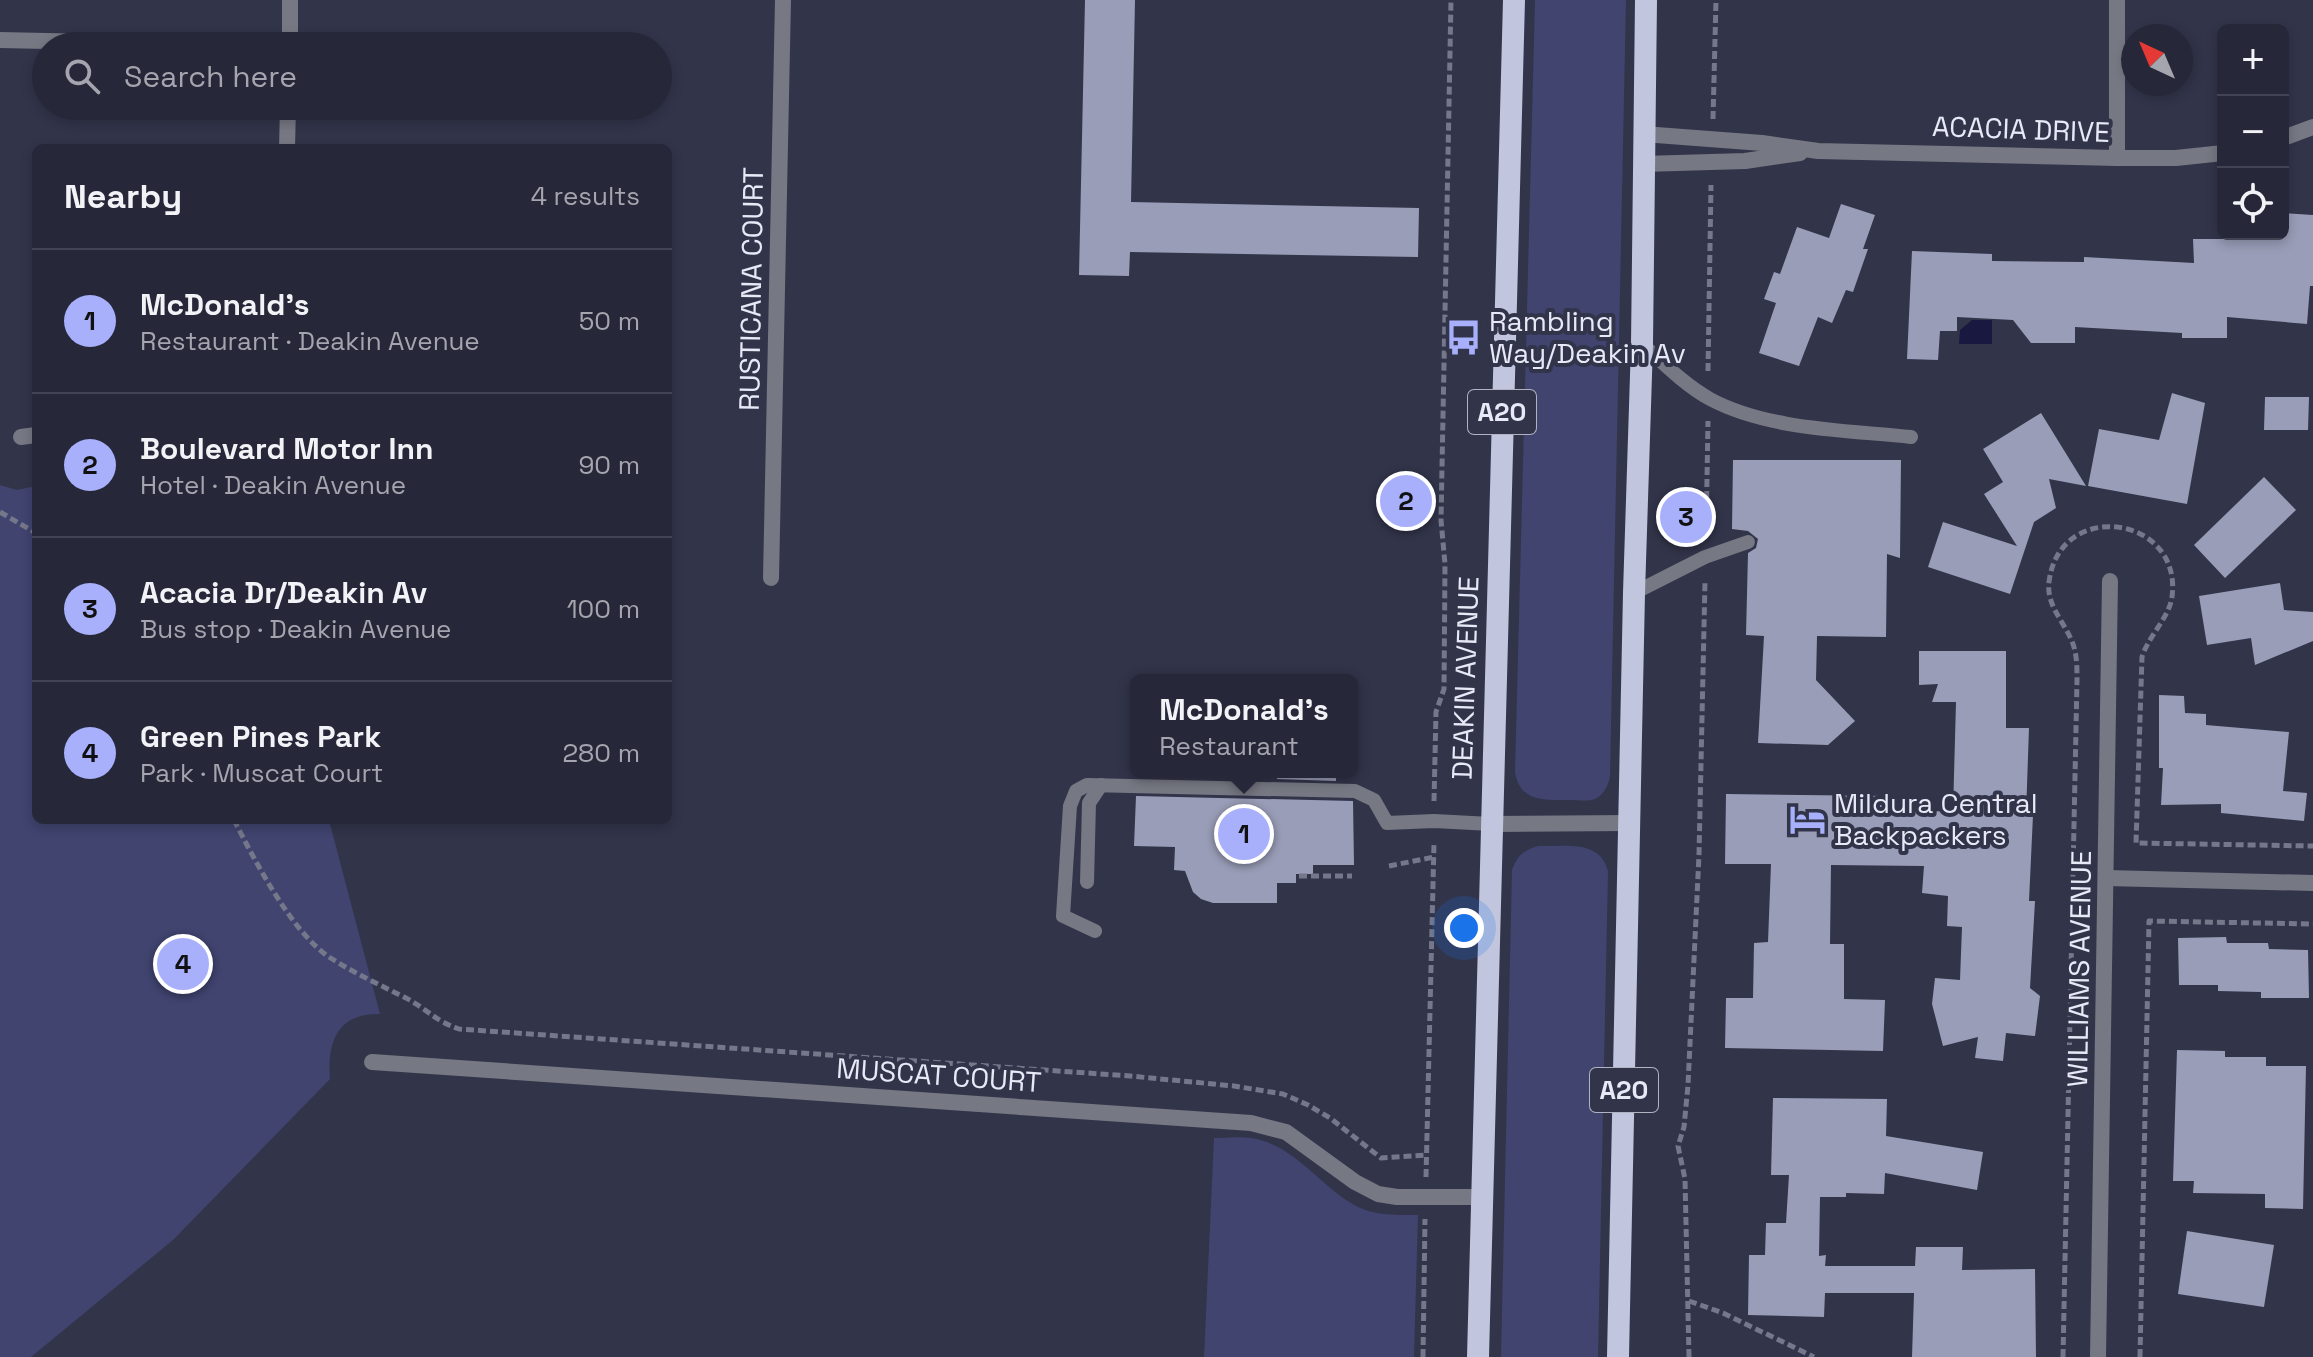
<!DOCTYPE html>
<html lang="en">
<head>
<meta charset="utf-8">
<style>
	body { margin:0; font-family:"Space Grotesk",sans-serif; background:#323343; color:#f1f3f6 }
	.controls { position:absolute; right:24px; top:24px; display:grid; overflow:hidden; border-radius:12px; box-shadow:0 4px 12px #0003 }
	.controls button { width:72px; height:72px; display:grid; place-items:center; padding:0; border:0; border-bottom:2px solid #424453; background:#262738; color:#f1f3f6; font:40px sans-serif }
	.compass { position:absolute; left:2121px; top:24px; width:72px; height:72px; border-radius:50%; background:#262738; box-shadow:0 4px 12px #0003; rotate:316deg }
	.you { position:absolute; left:1464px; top:928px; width:28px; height:28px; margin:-20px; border:6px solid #fff; border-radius:50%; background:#1a73e8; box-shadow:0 0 0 12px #1a73e833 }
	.badge { display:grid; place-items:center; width:52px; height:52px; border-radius:50%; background:#a8b0fc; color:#111; font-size:26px; font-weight:700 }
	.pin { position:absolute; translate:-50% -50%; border:4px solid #fff; box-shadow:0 2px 8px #0006 }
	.popup { position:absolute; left:1130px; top:674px; width:228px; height:104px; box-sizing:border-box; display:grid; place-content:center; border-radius:12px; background:#262738; filter:drop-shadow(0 2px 6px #0005); font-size:26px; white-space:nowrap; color:#a4a5ae }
	.popup b { font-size:30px; color:#f1f3f6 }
	.popup::after { content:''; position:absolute; left:50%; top:100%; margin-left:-16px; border:16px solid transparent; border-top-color:#262738 }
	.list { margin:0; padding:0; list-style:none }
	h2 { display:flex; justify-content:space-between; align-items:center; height:104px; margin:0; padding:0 32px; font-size:34px }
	h2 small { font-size:26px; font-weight:400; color:#a4a5ae }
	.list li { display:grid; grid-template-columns:52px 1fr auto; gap:24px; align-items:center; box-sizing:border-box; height:144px; padding:0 32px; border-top:2px solid #424453 }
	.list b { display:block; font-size:30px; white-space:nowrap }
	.list p { margin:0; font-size:26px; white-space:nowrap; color:#a4a5ae }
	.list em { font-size:26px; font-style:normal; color:#a4a5ae }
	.icon { flex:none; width:44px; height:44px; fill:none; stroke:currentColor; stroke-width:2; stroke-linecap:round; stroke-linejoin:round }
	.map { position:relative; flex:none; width:2313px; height:1357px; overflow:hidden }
	.search { position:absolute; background:#262738; box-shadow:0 4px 12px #0003; left:32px; top:32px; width:640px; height:88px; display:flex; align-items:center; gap:20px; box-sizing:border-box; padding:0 28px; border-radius:44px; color:#a4a5ae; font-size:30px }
	.panel { position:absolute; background:#262738; box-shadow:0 4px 12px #0003; left:32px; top:144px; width:640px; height:680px; border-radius:12px }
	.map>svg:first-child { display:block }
</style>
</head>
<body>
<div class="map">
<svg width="2313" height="1357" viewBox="0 0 2313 1357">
	<rect width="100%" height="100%" fill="#32344a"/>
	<g fill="#40446f">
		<path d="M1535,0h91l-16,776c-1,8 -6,18 -13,22 -7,4 -18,2 -26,2 -26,0 -51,3 -56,-28z"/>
		<path d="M0,485l17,5 19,-4v334h293l51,194c-42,-1 -53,27 -50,65l-157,161 -142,117h-31z"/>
		<path d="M1538,846c26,1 62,-7 70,25l-10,486h-97l11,-487c5,-14 12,-20 26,-24z"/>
		<path d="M1214,1138c16,0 34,-3 50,3 37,13 59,47 92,65 19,10 42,9 62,9l-4,142h-210z"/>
	</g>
	<polygon fill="#181840" points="1972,320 1992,320 1992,344 1959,344 1960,330"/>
	<g fill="#999db7">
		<polygon points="1085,0 1135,0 1131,202 1419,208 1418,257 1130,252 1129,276 1079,275"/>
		<polygon points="1841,204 1875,215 1863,249 1868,249 1853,292 1846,290 1832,323 1818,317 1799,366 1759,353 1776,303 1764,299 1774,272 1780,274 1797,227 1829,238"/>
		<polygon points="2283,213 2313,215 2313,286 2310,286 2307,324 2227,317 2227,338 2182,338 2182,333 2075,327 2075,343 2031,343 2013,320 1957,317 1957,331 1940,331 1938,360 1907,359 1912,251 1992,254 1992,261 2084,262 2084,257 2194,263 2193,239 2242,239 2242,234 2283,234"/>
		<polygon points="2172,393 2205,403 2187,504 2088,486 2099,429 2159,440"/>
		<polygon points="2265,397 2309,397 2308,430 2264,430"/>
		<polygon points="2041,413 2086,486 2049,479 2056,508 2034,522 2010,594 1928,567 1943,522 2017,546 1984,494 2003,482 1983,449"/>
		<polygon points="1733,460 1901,460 1900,558 1887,554 1886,637 1817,636 1816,680 1855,721 1828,745 1758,743 1764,636 1746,635 1748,553 1756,548 1758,539 1748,531 1732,529"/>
		<polygon points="2264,477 2296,510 2225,578 2194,545"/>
		<polygon points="2280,583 2284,610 2313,612 2313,641 2255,665 2251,638 2207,645 2199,596"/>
		<polygon points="1919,651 2006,651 2006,728 2029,728 2026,815 2033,815 2029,901 2035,901 2030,988 2040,996 2035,1036 2006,1033 2003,1061 1975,1058 1978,1037 1943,1046 1932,1004 1935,978 1960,980 1962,927 1947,926 1948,896 1922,893 1924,866 1831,865 1830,944 1844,944 1844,999 1885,1000 1883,1051 1725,1048 1726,998 1753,998 1754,943 1768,942 1771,864 1725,864 1726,794 1891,796 1891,809 1953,812 1956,702 1932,702 1938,684 1919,685"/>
		<polygon points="2159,695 2184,696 2185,713 2206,714 2206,725 2289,732 2283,791 2307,793 2304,821 2221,813 2221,804 2161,805 2163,768 2159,768"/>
		<polygon points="1277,775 1336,776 1336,781 1277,779"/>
		<polygon points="1136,796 1353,801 1354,865 1313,865 1313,874 1296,874 1296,883 1277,883 1277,903 1213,903 1201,899 1193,892 1185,871 1174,870 1175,847 1134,846"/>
		<polygon points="2226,937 2227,943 2268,943 2269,949 2308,950 2309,998 2261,998 2261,992 2218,991 2218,985 2179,985 2178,938"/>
		<polygon points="2177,1050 2225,1051 2225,1057 2266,1057 2266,1066 2306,1066 2303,1209 2265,1208 2265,1194 2193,1193 2194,1181 2173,1181"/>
		<polygon points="1773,1098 1887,1099 1886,1136 1983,1152 1977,1190 1885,1173 1884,1194 1846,1193 1846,1197 1820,1197 1819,1256 1826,1255 1825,1266 1915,1266 1916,1247 1963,1247 1962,1270 2035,1269 2036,1357 1912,1357 1914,1293 1825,1293 1824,1317 1748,1315 1749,1255 1765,1255 1766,1223 1786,1223 1789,1175 1771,1175"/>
		<polygon points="2187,1231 2274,1245 2264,1307 2178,1294"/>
	</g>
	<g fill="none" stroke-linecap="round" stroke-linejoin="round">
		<g stroke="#75778a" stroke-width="5" stroke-dasharray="8 4" stroke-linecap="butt">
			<polyline points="1713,119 1716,0"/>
			<polyline points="1708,371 1711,185"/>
			<polyline points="0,512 36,533"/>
			<polyline points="1706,535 1708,421"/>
			<polyline points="1434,801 1436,712 1444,689 1445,564 1441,520 1451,0"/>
			<path d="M234,820c21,41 57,111 95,137 25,16 51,28 77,41 21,11 29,23 53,31l671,47 104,10 49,8 25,11 22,13 51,40 45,-3"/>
			<polyline points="1389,866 1434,857"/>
			<polyline points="1299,876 1352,876"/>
			<polyline points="1426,1177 1434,843"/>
			<polyline points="1689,1301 1723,1313 1814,1357"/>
			<polyline points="1423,1357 1425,1219"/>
			<polyline points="1689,1357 1685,1179 1678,1146 1684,1127 1688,1085 1699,855 1705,581"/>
			<path d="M2063,1357l14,-677c0,-12 0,-25 -4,-36 -8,-22 -27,-38 -24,-62 10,-84 134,-67 123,15 -3,21 -23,38 -30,60l-6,186 177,3"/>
			<polyline points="2140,1357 2149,921 2313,924"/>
		</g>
		<g stroke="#767883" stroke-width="14">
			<path d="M1642,344c21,19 43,41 68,55 58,31 136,31 201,38"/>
			<polyline points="1634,593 1705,557 1748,542"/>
			<polyline points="1087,882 1089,803 1101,785"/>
			<polyline points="1095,931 1063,916 1070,806 1076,791 1087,785 1355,791 1374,800 1387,823 1434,821 1491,824"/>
		</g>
		<g stroke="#767883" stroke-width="16">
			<polyline points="2117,0 2117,158"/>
			<polyline points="0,40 278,46"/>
			<polyline points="290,46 290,0"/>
			<polyline points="1643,134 1762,143 1818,151 2117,158 2176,158 2223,153"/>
			<polyline points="2283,138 2313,127"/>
			<polyline points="287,148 288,106"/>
			<polyline points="1643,164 1745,161 1800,153"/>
			<polyline points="21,437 36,435"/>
			<polyline points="771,578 783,0"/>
			<polyline points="1491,824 1629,823"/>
			<polyline points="2106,878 2313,883"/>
			<polyline points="372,1062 1251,1123 1286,1132 1355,1182 1378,1194 1397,1197 1481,1197"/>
			<polyline points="2098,1357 2110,581"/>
		</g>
		<g stroke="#c1c5de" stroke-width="22">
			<polyline points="1478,1357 1514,0"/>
			<polyline points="1618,1357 1634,593 1642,344 1646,0"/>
		</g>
	</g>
	<defs>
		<symbol id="bus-bare" viewBox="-9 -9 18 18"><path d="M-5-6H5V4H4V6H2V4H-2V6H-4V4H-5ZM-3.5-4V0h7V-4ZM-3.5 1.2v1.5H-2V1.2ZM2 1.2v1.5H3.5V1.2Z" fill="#a8b0fc" stroke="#32344a" stroke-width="2.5" paint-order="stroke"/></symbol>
		<symbol id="hotel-bare" viewBox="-9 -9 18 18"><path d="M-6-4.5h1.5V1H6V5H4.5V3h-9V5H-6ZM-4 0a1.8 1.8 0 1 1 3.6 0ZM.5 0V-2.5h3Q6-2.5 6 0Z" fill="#a8b0fc" stroke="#32344a" stroke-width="2.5" paint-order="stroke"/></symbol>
	</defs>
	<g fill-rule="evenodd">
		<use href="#bus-bare" x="1438" y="312" width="51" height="51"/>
		<use href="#hotel-bare" x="1782" y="794" width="51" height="51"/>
	</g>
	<g text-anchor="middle" stroke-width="8" stroke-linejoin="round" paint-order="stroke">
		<g fill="#32344a" stroke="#b1b3c3" stroke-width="2">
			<rect x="1468" y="390" width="68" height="44" rx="6"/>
			<rect x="1590" y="1068" width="68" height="44" rx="6"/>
		</g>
		<g font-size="26" font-weight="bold" fill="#e7e9f7">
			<text x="1502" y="421">A20</text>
			<text x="1624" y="1099">A20</text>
		</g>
		<g font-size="28" fill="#e7e9f7" stroke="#32344a">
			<text transform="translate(2021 129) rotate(2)" y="10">ACACIA DRIVE</text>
			<text transform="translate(751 289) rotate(-89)" y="10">RUSTICANA COURT</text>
			<text transform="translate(1465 678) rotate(-88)" y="10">DEAKIN AVENUE</text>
			<text transform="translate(2079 969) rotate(-89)" y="10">WILLIAMS AVENUE</text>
			<text transform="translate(939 1075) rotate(4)" y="10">MUSCAT COURT</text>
		</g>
		<g font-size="28" fill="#e7e9f7" stroke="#32344a" text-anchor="start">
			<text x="1489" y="331">Rambling<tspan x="1489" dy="32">Way/Deakin Av</tspan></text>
			<text x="1834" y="813">Mildura Central<tspan x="1834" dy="32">Backpackers</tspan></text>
		</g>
	</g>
</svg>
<div class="controls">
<button>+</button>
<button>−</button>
<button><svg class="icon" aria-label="locate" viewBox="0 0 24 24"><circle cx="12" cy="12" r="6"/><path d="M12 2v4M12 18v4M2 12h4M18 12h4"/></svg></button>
</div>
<svg class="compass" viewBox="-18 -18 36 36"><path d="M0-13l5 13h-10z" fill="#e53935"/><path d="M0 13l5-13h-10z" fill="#a4a5ae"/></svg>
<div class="you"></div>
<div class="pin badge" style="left:1244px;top:834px">1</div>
<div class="popup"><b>McDonald's</b>Restaurant</div>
<div class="pin badge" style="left:1406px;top:501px">2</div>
<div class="pin badge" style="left:1686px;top:517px">3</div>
<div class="pin badge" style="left:183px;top:964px">4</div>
<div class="search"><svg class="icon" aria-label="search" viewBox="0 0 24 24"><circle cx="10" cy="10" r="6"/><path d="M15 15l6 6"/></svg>Search here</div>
<section class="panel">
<h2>Nearby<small>4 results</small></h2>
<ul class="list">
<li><span class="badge">1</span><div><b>McDonald's</b><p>Restaurant · Deakin Avenue</p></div><em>50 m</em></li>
<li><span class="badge">2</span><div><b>Boulevard Motor Inn</b><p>Hotel · Deakin Avenue</p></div><em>90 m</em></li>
<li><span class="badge">3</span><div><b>Acacia Dr/Deakin Av</b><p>Bus stop · Deakin Avenue</p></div><em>100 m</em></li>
<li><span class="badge">4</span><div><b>Green Pines Park</b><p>Park · Muscat Court</p></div><em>280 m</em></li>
</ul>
</section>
</div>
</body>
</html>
